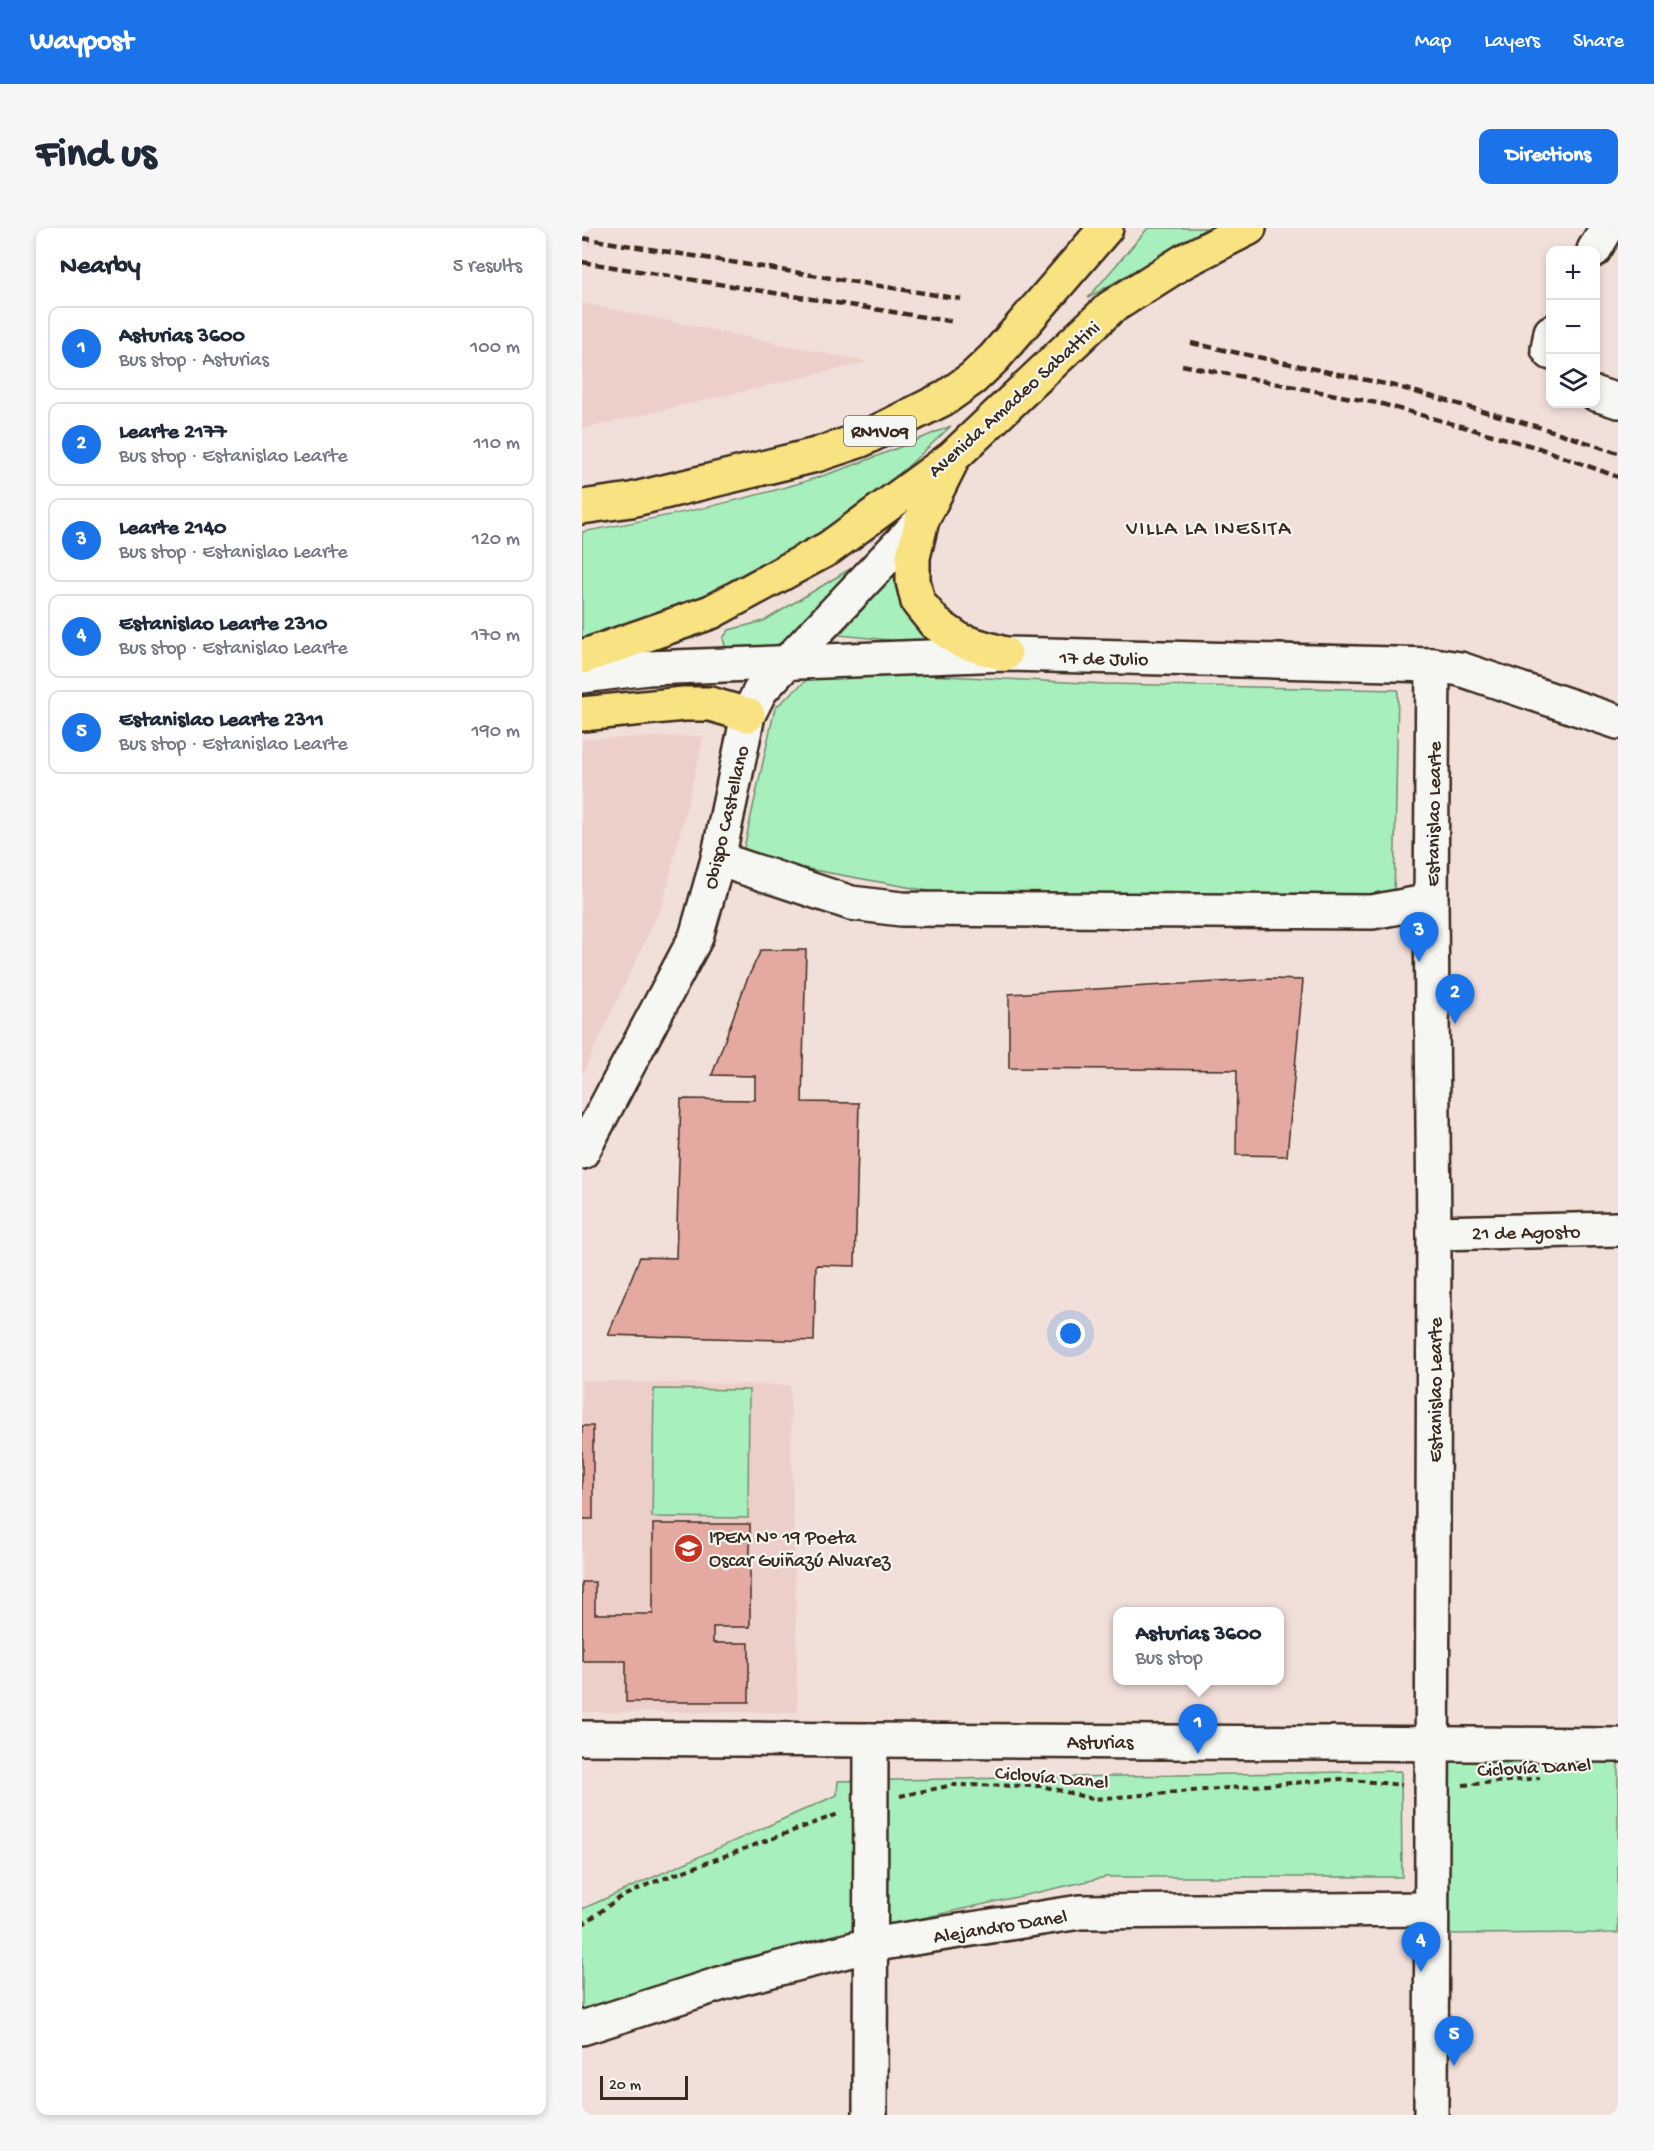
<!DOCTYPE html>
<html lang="en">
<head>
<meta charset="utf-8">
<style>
	body { margin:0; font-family:"Gochi Hand",sans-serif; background:#f6f6f7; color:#1f2937 }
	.controls { position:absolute; right:18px; top:18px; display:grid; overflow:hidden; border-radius:12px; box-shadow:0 3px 9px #0003 }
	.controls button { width:54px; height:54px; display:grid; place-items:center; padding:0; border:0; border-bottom:2px solid #e0e1e3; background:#fff; color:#1f2937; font:30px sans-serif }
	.scale { position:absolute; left:18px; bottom:15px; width:88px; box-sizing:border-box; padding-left:6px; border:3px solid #3b2a1e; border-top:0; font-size:16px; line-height:21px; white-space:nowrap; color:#3b2a1e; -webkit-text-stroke:4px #f6f6f2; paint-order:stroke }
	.you { position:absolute; left:489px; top:1106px; width:21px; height:21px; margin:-15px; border:4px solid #fff; border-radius:50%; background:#1a73e8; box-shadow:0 0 0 9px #1a73e833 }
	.badge { display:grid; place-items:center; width:39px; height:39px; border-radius:50%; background:#1a73e8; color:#fff; font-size:20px; font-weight:700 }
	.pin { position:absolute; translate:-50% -50px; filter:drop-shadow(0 2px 3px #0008) }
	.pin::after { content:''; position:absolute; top:32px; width:21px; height:18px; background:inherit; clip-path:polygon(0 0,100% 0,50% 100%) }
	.popup { position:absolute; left:531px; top:1379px; width:171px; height:78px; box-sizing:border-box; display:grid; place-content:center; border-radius:12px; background:#fff; filter:drop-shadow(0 2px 4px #0005); font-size:20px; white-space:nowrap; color:#747a83 }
	.popup b { font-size:22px; color:#1f2937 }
	.popup::after { content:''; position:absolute; left:50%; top:100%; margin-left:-12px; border:12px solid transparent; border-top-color:#fff }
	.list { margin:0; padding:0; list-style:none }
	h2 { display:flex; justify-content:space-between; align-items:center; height:78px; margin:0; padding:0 24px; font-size:26px }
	h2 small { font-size:20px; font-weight:400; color:#747a83 }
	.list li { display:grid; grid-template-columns:39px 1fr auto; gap:18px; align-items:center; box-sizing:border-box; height:84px; margin:0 12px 12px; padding:0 12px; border:2px solid #e0e1e3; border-radius:12px }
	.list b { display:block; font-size:22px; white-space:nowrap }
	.list p { margin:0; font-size:20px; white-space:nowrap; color:#747a83 }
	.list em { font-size:20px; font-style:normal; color:#747a83 }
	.icon { flex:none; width:33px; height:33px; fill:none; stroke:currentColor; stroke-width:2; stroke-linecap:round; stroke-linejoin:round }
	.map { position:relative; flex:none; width:1036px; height:1887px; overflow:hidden; border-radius:12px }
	header { display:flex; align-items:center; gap:36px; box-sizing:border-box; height:84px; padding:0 30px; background:#1a73e8; color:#fff }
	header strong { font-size:28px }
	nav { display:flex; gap:33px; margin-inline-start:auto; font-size:21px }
	.intro { display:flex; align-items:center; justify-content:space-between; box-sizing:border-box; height:144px; padding:0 36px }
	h1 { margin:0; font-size:42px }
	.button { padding:15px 27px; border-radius:12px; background:#1a73e8; color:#fff; font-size:21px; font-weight:700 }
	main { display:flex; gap:36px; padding:0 36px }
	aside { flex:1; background:#fff; border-radius:12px; box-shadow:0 3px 9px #0003 }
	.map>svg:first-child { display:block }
</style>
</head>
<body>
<header>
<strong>Waypost</strong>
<nav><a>Map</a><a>Layers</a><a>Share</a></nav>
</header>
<div class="intro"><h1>Find us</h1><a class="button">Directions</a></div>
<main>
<aside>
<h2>Nearby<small>5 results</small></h2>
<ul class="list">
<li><span class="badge">1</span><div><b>Asturias 3600</b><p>Bus stop · Asturias</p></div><em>100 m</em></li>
<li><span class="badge">2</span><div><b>Learte 2177</b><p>Bus stop · Estanislao Learte</p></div><em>110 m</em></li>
<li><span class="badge">3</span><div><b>Learte 2140</b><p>Bus stop · Estanislao Learte</p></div><em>120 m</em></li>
<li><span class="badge">4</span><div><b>Estanislao Learte 2310</b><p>Bus stop · Estanislao Learte</p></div><em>170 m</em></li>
<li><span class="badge">5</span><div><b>Estanislao Learte 2311</b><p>Bus stop · Estanislao Learte</p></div><em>190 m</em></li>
</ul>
</aside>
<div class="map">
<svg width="1036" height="1887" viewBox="0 0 1036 1887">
	<rect width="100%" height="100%" fill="#f1dfda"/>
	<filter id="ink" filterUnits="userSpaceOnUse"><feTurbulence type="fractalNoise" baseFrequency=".0167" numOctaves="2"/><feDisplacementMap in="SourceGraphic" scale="12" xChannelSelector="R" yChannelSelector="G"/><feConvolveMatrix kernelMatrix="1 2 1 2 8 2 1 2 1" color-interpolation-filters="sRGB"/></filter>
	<g filter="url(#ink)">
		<g fill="#edcfc9">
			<polygon points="0,75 286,134 0,201"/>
			<polygon points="122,508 81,675 0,847 0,511"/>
			<polygon points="0,1153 208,1157 216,1484 0,1484"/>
		</g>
		<g fill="#a7efbc" stroke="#718c6d" stroke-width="1.5">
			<polygon points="566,0 625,0 506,70"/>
			<path d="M369,198l-63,59 -42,34 -106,65 -158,61v-113c87,-16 175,-33 258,-62 38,-13 74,-29 111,-44z"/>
			<path d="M273,338c-23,29 -53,76 -93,83 -10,2 -23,0 -33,-1l-4,-2 -2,-8 6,-8 35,-9z"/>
			<polygon points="313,346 315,356 348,416 257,407"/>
			<polygon points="265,443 523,456 816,462 812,673 369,667 160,629 193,480 226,451"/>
			<polygon points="72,1161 167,1162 166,1290 70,1289"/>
			<polygon points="858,1521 1036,1523 1036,1705 858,1706"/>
			<polygon points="819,1543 820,1649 524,1649 148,1733 0,1786 0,1681 255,1567 256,1553"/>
		</g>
		<g fill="#e4aaa2" stroke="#3b2a1e" stroke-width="1.5">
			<polygon points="179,722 224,722 220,874 277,875 273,1038 234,1037 232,1113 26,1107 58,1029 94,1030 99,871 173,872 173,848 130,847 164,754"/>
			<polygon points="688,751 721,752 705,928 654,927 655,842 427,840 427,766"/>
			<rect x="0" y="1198" width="11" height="93"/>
			<polygon points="71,1296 168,1296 168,1399 131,1399 131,1415 167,1415 167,1474 44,1474 44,1433 0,1433 0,1354 13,1354 13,1386 71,1386"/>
		</g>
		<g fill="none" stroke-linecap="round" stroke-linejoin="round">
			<defs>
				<g id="minor">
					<polyline points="1012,22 1025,0"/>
					<polyline points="969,104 966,121 969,125"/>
					<polyline points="1014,166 1036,173"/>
					<polyline points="0,448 66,440 423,426 851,437 878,441 1036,494"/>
					<polyline points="136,631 269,675 319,681 790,684 849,673"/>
					<polyline points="0,924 114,709 136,631 166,487 178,463 340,292"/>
					<polyline points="852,1005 1036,1001"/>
					<polyline points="0,1510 1036,1517"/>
					<polyline points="0,1800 147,1753 288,1717 498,1684 849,1681"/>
					<polyline points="288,1887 289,1512"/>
					<polyline points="849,1887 852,1005 849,673 851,437"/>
				</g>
				<g id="major">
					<polyline points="368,236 340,292 331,329 331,353 336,374 353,395 379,413 423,426"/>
					<polyline points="0,279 49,272 234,227 279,212 363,170 391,150 412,130 524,0"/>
					<polyline points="0,429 129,384 247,320 371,229 528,80 602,33 667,0"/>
					<polyline points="0,486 102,476 128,476 166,487"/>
				</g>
			</defs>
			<use href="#minor" stroke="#3b2a1e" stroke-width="38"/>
			<use href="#major" stroke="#3b2a1e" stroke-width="38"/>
			<g stroke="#3b2a1e" stroke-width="4" stroke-dasharray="6 4.5" stroke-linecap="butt">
				<polyline points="881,1557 958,1550"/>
				<polyline points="318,1568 371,1557 460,1558 511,1571 759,1551 820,1557"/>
				<polyline points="0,1697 37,1670 67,1656 259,1585"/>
			</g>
			<use href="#minor" stroke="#f6f6f2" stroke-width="33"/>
			<use href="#major" stroke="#f8e281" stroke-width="33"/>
			<g stroke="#3b2a1e" stroke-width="4.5" stroke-dasharray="9 4.5" stroke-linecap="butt">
				<polyline points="0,10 379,71"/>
				<polyline points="0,34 373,94"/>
				<polyline points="609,115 813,158 974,204 1036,225"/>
				<polyline points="600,137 800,176 957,220 1036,249"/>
			</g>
		</g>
	</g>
	<defs>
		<symbol id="school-disc" viewBox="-11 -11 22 22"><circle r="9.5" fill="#c8321e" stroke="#f6f6f2"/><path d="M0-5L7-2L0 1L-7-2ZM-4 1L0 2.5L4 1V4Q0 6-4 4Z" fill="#fff"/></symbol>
	</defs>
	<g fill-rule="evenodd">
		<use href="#school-disc" x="90" y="1304" width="33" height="33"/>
	</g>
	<g text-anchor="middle" stroke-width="4.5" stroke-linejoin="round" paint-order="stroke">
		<rect fill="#f6f6f2" stroke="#73675e" stroke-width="1.5" x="262" y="188" width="72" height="30" rx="4.5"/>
		<g font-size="18" font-weight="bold" fill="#3b2a1e">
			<text x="298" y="209">RN1V09</text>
		</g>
		<g font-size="20" fill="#3b2a1e" stroke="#f6f6f2">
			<text transform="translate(431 170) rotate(-42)" y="7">Avenida Amadeo Sabattini</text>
			<text transform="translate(522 429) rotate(1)" y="7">17 de Julio</text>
			<text transform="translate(850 586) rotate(-89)" y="7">Estanislao Learte</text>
			<text transform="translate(143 589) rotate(-77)" y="7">Obispo Castellano</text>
			<text transform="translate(944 1003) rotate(-1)" y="7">21 de Agosto</text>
			<text transform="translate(852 1162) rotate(-90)" y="7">Estanislao Learte</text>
			<text x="518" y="1520">Asturias</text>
			<text transform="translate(952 1538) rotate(-3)" y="7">Ciclovía Danel</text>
			<text transform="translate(470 1548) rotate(5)" y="7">Ciclovía Danel</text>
			<text transform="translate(418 1697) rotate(-9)" y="7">Alejandro Danel</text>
		</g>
		<g font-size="20" fill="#3b2a1e" stroke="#f6f6f2" text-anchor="start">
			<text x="127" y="1315">IPEM Nº 19 Poeta<tspan x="127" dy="23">Oscar Guiñazú Alvarez</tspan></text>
		</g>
		<g font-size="21" letter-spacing="1.5" fill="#3b2a1e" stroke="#f6f6f2">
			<text x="627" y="306">VILLA LA INESITA</text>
		</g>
	</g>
</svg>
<div class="controls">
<button>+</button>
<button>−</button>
<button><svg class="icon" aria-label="layers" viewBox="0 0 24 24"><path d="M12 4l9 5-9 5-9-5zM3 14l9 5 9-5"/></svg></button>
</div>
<div class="scale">20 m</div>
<div class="you"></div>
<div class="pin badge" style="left:616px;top:1526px">1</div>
<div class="popup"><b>Asturias 3600</b>Bus stop</div>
<div class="pin badge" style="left:873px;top:796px">2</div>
<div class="pin badge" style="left:837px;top:734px">3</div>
<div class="pin badge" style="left:839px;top:1744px">4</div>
<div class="pin badge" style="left:872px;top:1838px">5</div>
</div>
</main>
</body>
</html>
